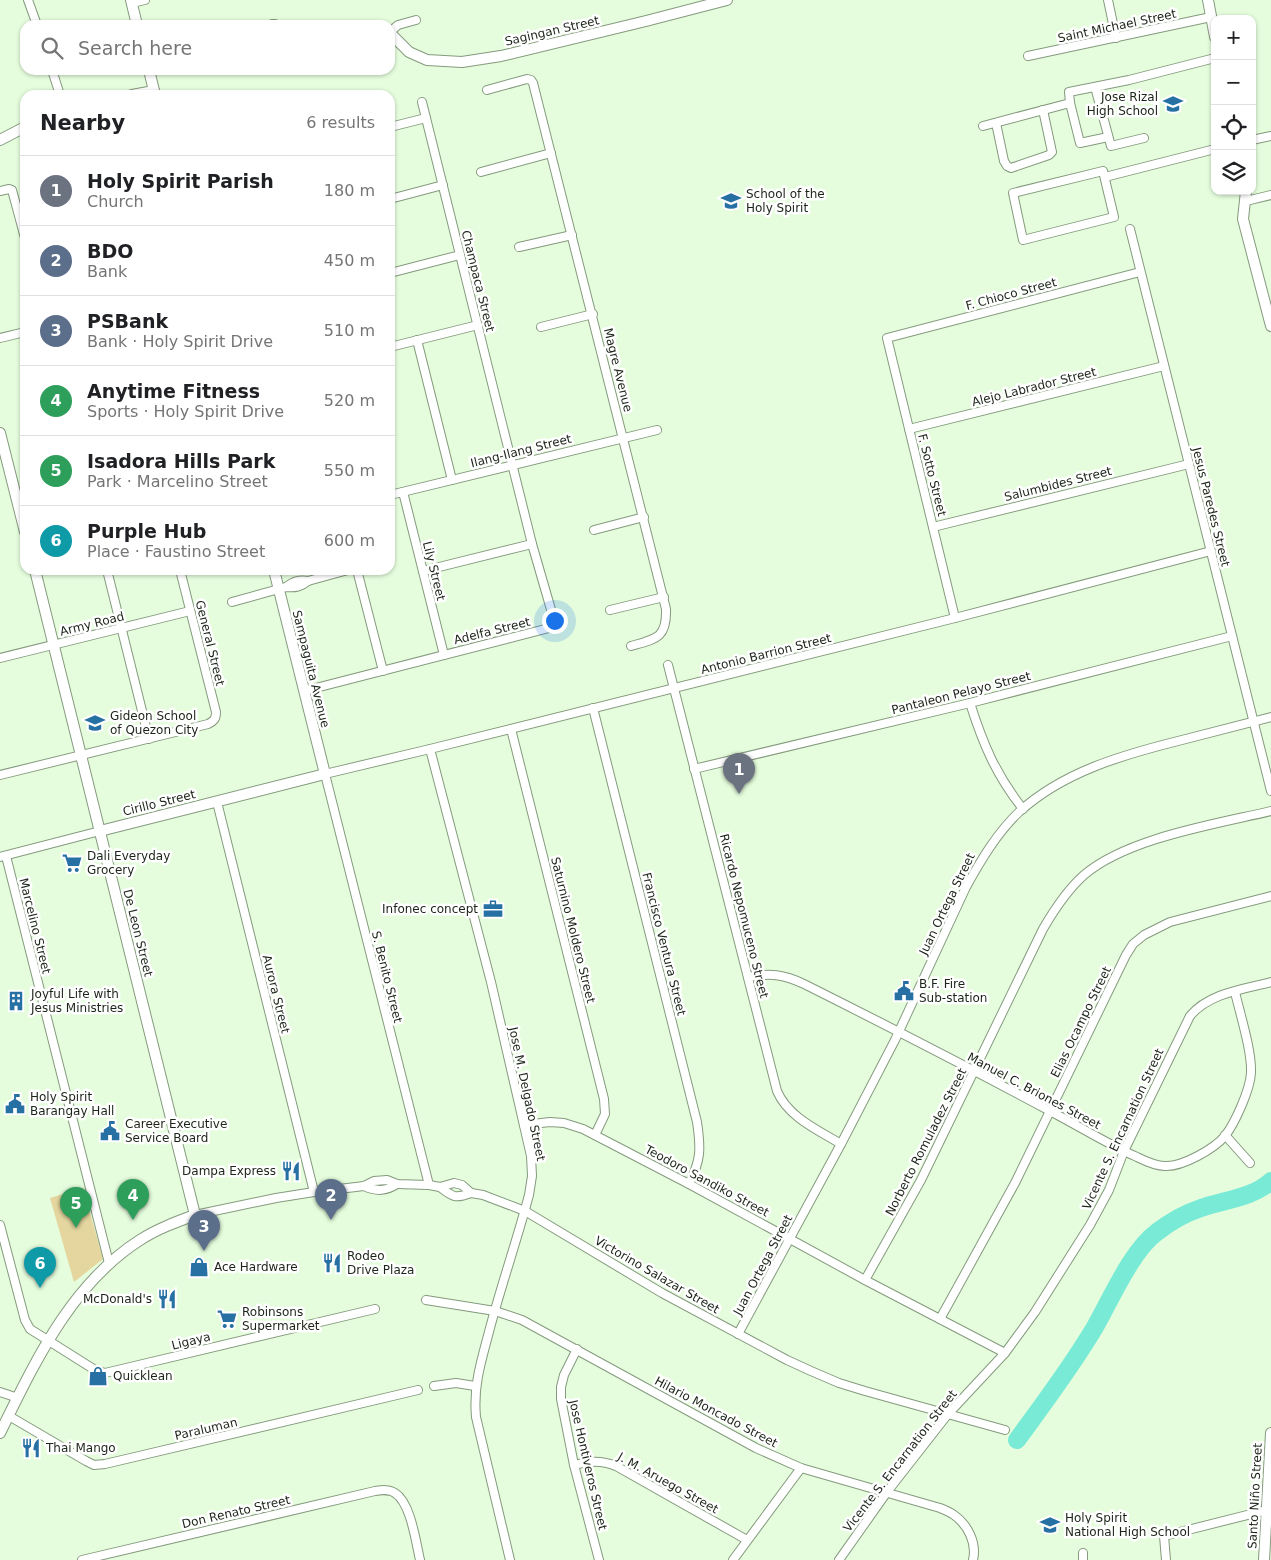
<!DOCTYPE html>
<html lang="en">
<head>
<meta charset="utf-8">
<style>
	body { margin:0; font-family:"DejaVu Sans",sans-serif; background:#f6f6f6; color:#202124 }
	.controls { position:absolute; right:15px; top:15px; display:grid; overflow:hidden; border-radius:10px; box-shadow:0 1px 4px #0004 }
	.controls button { width:45px; height:45px; display:grid; place-items:center; padding:0; border:0; border-bottom:1px solid #e0e0e0; background:#fff; color:#202124; font:25px sans-serif }
	.you { position:absolute; left:554px; top:620px; width:18px; height:18px; margin:-12px; border:4px solid #fff; border-radius:50%; background:#1a73e8; box-shadow:0 0 0 8px #1a73e833 }
	.badge { display:grid; place-items:center; width:32px; height:32px; border-radius:50%; background:#db2777; color:#fff; font-size:16px; font-weight:700 }
	.pin { position:absolute; translate:-50% -41px; filter:drop-shadow(0 1px 2px #0008) }
	.pin::after { content:''; position:absolute; top:26px; width:18px; height:15px; background:inherit; clip-path:polygon(0 0,100% 0,50% 100%) }
	.list { margin:0; padding:0; list-style:none }
	h2 { display:flex; justify-content:space-between; align-items:center; height:65px; margin:0; padding:0 20px; font-size:21px }
	h2 small { font-size:16px; font-weight:400; color:#757577 }
	.list li { display:grid; grid-template-columns:32px 1fr auto; gap:15px; align-items:center; box-sizing:border-box; height:70px; padding:0 20px; border-top:1px solid #e0e0e0 }
	.list b { display:block; font-size:19px; white-space:nowrap }
	.list p { margin:0; font-size:16px; white-space:nowrap; color:#757577 }
	.list em { font-size:16px; font-style:normal; color:#757577 }
	.icon { flex:none; width:28px; height:28px; fill:none; stroke:currentColor; stroke-width:2; stroke-linecap:round; stroke-linejoin:round }
	.map { position:relative; flex:none; width:1271px; height:1560px; overflow:hidden }
	.search { position:absolute; background:#fff; box-shadow:0 1px 4px #0004; left:20px; top:20px; width:375px; height:55px; display:flex; align-items:center; gap:12px; box-sizing:border-box; padding:0 18px; border-radius:15px; color:#757577; font-size:19px }
	.panel { position:absolute; background:#fff; box-shadow:0 1px 4px #0004; left:20px; top:90px; width:375px; height:485px; border-radius:15px }
	.map>svg:first-child { display:block }
</style>
</head>
<body>
<div class="map">
<svg width="1271" height="1560" viewBox="0 0 1271 1560">
	<rect width="100%" height="100%" fill="#e5fddd"/>
	<polygon fill="#e4d69e" points="83,1188 103,1259 74,1282 50,1198"/>
	<g fill="none" stroke-linecap="round" stroke-linejoin="round">
		<path stroke="#78ead5" stroke-width="18" d="M1017,1440c27,-37 55,-74 78,-113 16,-28 37,-77 62,-95 13,-10 29,-19 44,-24 22,-8 52,-10 70,-27"/>
		<defs>
			<g id="street">
				<polyline points="28,0 37,25"/>
				<polyline points="1108,0 1116,38"/>
				<polyline points="132,3 145,0"/>
				<polyline points="390,32 398,25 416,20"/>
				<polyline points="1028,56 1211,17"/>
				<polyline points="52,70 60,95"/>
				<polyline points="1095,87 1111,146 1144,138"/>
				<path d="M487,90l40,-11 4,1 2,3 133,526c1,29 -10,30 -35,37"/>
				<polyline points="996,123 1004,161 1007,166 1011,168 1049,155 1052,152 1043,110"/>
				<polyline points="983,126 1070,103"/>
				<polyline points="390,127 426,118"/>
				<polyline points="1108,137 1080,143 1070,103 1069,92 1129,80 1215,58"/>
				<polyline points="1252,140 1271,136"/>
				<polygon points="1103,171 1114,217 1023,240 1013,193"/>
				<polyline points="481,172 551,153"/>
				<polyline points="1105,177 1215,149"/>
				<polyline points="0,191 9,189 12,190 25,238"/>
				<polyline points="390,199 443,185"/>
				<polyline points="1246,201 1271,195"/>
				<polyline points="1130,229 1271,791"/>
				<polyline points="519,247 572,235"/>
				<polyline points="390,273 460,255"/>
				<polyline points="541,327 593,314"/>
				<polyline points="0,338 25,332"/>
				<polyline points="417,340 452,480"/>
				<polyline points="390,347 478,325"/>
				<polyline points="909,429 1164,366"/>
				<polyline points="403,492 444,655"/>
				<polyline points="390,495 657,430"/>
				<polyline points="933,527 1189,464"/>
				<polyline points="594,530 644,517"/>
				<polyline points="107,570 149,739"/>
				<polyline points="357,570 383,671"/>
				<polyline points="423,571 532,544"/>
				<path d="M286,587c7,-5 13,-8 22,-6"/>
				<path d="M232,602l54,-15c9,1 15,0 22,-6l40,-11"/>
				<polyline points="610,610 664,597"/>
				<polyline points="955,618 887,338 1140,272"/>
				<polyline points="0,658 190,611"/>
				<path d="M668,665l109,426c11,26 41,39 64,53"/>
				<polyline points="304,691 549,628 553,623 552,613 532,544 422,102"/>
				<path d="M970,703c13,41 26,72 53,106"/>
				<path d="M593,708l104,414c4,27 4,38 -8,62"/>
				<polyline points="511,729 604,1099 605,1114 595,1135"/>
				<path d="M430,749l61,233 40,174 1,20 -3,19c-12,45 -27,88 -39,133 -8,31 -17,56 -14,89l34,143"/>
				<polyline points="694,769 970,703 1232,636"/>
				<path d="M0,775l208,-51c6,-3 8,-5 8,-12l-36,-142"/>
				<polyline points="217,802 314,1192"/>
				<polyline points="6,856 109,1263"/>
				<polyline points="0,857 100,831"/>
				<path d="M748,977c22,-4 35,-3 56,7 82,41 164,83 246,127 29,15 57,33 87,46 8,4 19,9 28,9 17,1 49,-17 60,-30 10,-13 25,-46 26,-63 1,-22 -11,-59 -16,-81"/>
				<polyline points="524,1125 550,1122 564,1123 583,1129 689,1184 865,1280 1005,1353"/>
				<polyline points="1225,1135 1250,1163"/>
				<polyline points="429,1185 325,774 430,749 955,618 1211,551"/>
				<path d="M364,1186c13,6 22,5 33,-2"/>
				<path d="M440,1187c13,10 15,12 31,6"/>
				<polyline points="195,1215 276,1198 314,1192 364,1186 374,1181 387,1180 397,1184 429,1185 440,1187 454,1183 462,1185 471,1193 483,1195 525,1211 662,1293 787,1360 811,1371 839,1383 865,1391 1005,1430"/>
				<polyline points="0,1225 25,1320 30,1329 95,1370 105,1373 375,1309"/>
				<path d="M865,1280l56,-100 122,-251c11,-19 24,-39 41,-54 43,-37 132,-51 187,-64"/>
				<path d="M426,1300l69,11 27,9 234,128 45,20 139,40c5,2 10,4 14,7 14,10 23,28 19,45"/>
				<polyline points="940,1319 1015,1183 1126,955 1133,944 1144,935 1170,922 1271,896"/>
				<path d="M738,1334l103,-190 54,-104 71,-153c15,-27 31,-54 53,-75 44,-40 103,-57 159,-71 31,-8 62,-16 93,-24"/>
				<polyline points="577,1349 564,1375 561,1387 561,1399 574,1465 599,1560"/>
				<polyline points="434,1386 456,1383 475,1386"/>
				<polyline points="0,1392 18,1398"/>
				<polyline points="9,1416 86,1461 94,1465 105,1464 418,1390"/>
				<path d="M574,1465c16,-4 27,-5 42,1l131,74"/>
				<polyline points="1083,1553 1083,1560"/>
				<path d="M82,1560l293,-69c7,-1 14,-2 20,2 16,10 21,50 25,67"/>
				<polyline points="733,1560 801,1468"/>
				<path d="M839,1560l48,-68 61,-78 57,-61 30,-41 55,-87 19,-35 15,-39 66,-135c19,-23 54,-27 81,-34"/>
				<polyline points="1166,1560 1164,1536 1271,1509"/>
			</g>
			<g id="secondary">
				<polyline points="131,0 137,25"/>
				<polyline points="1208,0 1215,37"/>
				<polyline points="272,25 275,25"/>
				<polyline points="390,33 409,52 427,60 462,62 501,56 646,21 727,0"/>
				<polyline points="149,70 155,95"/>
				<polyline points="132,95 154,91"/>
				<polyline points="0,140 25,127"/>
				<polyline points="1246,191 1243,219 1271,326"/>
				<polyline points="0,433 25,532"/>
				<polyline points="100,831 325,774 274,570"/>
				<path d="M0,1433c35,-71 71,-149 140,-193 17,-11 36,-18 55,-25l-160,-645"/>
				<polyline points="1264,1560 1271,1433"/>
			</g>
		</defs>
		<use href="#street" stroke="#859a7e" stroke-width="10"/>
		<use href="#secondary" stroke="#859a7e" stroke-width="12"/>
		<use href="#street" stroke="#fff" stroke-width="8"/>
		<use href="#secondary" stroke="#fff" stroke-width="10"/>
	</g>
	<defs>
		<symbol id="school-bare" viewBox="-9 -9 18 18"><path d="M0-5L7-2L0 1L-7-2ZM-4 1L0 2.5L4 1V4Q0 6-4 4Z" fill="#2670a3" stroke="#fff" stroke-width="2.5" paint-order="stroke"/></symbol>
		<symbol id="supermarket-bare" viewBox="-9 -9 18 18"><path d="M-6-5.5h2.5l.6 2H6L4.5 2H-2.5L-4.4-4H-6ZM-1.5 3.2a1.3 1.3 0 1 0 .1 0ZM3 3.2a1.3 1.3 0 1 0 .1 0Z" fill="#2670a3" stroke="#fff" stroke-width="2.5" paint-order="stroke"/></symbol>
		<symbol id="office-bare" viewBox="-9 -9 18 18"><path d="M-6-3h4V-5.5h4V-3h4V5H-6ZM-1-4.5V-3h2v-1.5ZM-6 0V1H6V0Z" fill="#2670a3" stroke="#fff" stroke-width="2.5" paint-order="stroke"/></symbol>
		<symbol id="civic-bare" viewBox="-9 -9 18 18"><path d="M-.6-6.5H3V-4.5H.6V-3L4-1V1h2V6H-6V1h2V-1L-.6-3ZM-1.2 2.5V6h2.4V2.5Z" fill="#2670a3" stroke="#fff" stroke-width="2.5" paint-order="stroke"/></symbol>
		<symbol id="building-bare" viewBox="-9 -9 18 18"><path d="M-4-6H4V6H1V3H-1V6H-4ZM-2.5-4.3h1.7v1.8h-1.7ZM.8-4.3h1.7v1.8H.8ZM-2.5-1h1.7V.8h-1.7ZM.8-1h1.7V.8H.8Z" fill="#2670a3" stroke="#fff" stroke-width="2.5" paint-order="stroke"/></symbol>
		<symbol id="restaurant-bare" viewBox="-9 -9 18 18"><path d="M-5-6h1v4h1v-4h1v4h1v-4h1v5L-1.5 .5V6h-2V.5L-5-1ZM5-6V6H3V1.5H1.5Q1.5-4 5-6Z" fill="#2670a3" stroke="#fff" stroke-width="2.5" paint-order="stroke"/></symbol>
		<symbol id="shop-bare" viewBox="-9 -9 18 18"><path d="M-5-2.5h2.3a2.7 3.5 0 0 1 5.4 0H5L5.5 6h-11ZM-1.5-2.5h3a1.5 2.3 0 0 0-3 0Z" fill="#2670a3" stroke="#fff" stroke-width="2.5" paint-order="stroke"/></symbol>
	</defs>
	<g fill-rule="evenodd">
		<use href="#school-bare" x="1159" y="90" width="28" height="28"/>
		<use href="#school-bare" x="717" y="187" width="28" height="28"/>
		<use href="#school-bare" x="81" y="709" width="28" height="28"/>
		<use href="#supermarket-bare" x="58" y="849" width="28" height="28"/>
		<use href="#office-bare" x="479" y="895" width="28" height="28"/>
		<use href="#civic-bare" x="890" y="977" width="28" height="28"/>
		<use href="#building-bare" x="2" y="987" width="28" height="28"/>
		<use href="#civic-bare" x="1" y="1090" width="28" height="28"/>
		<use href="#civic-bare" x="96" y="1117" width="28" height="28"/>
		<use href="#restaurant-bare" x="277" y="1157" width="28" height="28"/>
		<use href="#restaurant-bare" x="318" y="1249" width="28" height="28"/>
		<use href="#shop-bare" x="185" y="1253" width="28" height="28"/>
		<use href="#restaurant-bare" x="153" y="1285" width="28" height="28"/>
		<use href="#supermarket-bare" x="213" y="1305" width="28" height="28"/>
		<use href="#shop-bare" x="84" y="1362" width="28" height="28"/>
		<use href="#restaurant-bare" x="17" y="1434" width="28" height="28"/>
		<use href="#school-bare" x="1036" y="1511" width="28" height="28"/>
	</g>
	<g text-anchor="middle" stroke-width="5" stroke-linejoin="round" paint-order="stroke">
		<g font-size="12" fill="#1b2418" stroke="#fff">
			<text transform="translate(1117 26) rotate(-12)" y="4">Saint Michael Street</text>
			<text transform="translate(552 31) rotate(-13)" y="4">Sagingan Street</text>
			<text transform="translate(478 281) rotate(76)" y="4">Champaca Street</text>
			<text transform="translate(1011 294) rotate(-15)" y="4">F. Chioco Street</text>
			<text transform="translate(618 370) rotate(76)" y="4">Magre Avenue</text>
			<text transform="translate(1034 387) rotate(-14)" y="4">Alejo Labrador Street</text>
			<text transform="translate(521 451) rotate(-14)" y="4">Ilang-Ilang Street</text>
			<text transform="translate(932 475) rotate(76)" y="4">F. Sotto Street</text>
			<text transform="translate(1058 484) rotate(-14)" y="4">Salumbides Street</text>
			<text transform="translate(1211 507) rotate(76)" y="4">Jesus Paredes Street</text>
			<text transform="translate(434 571) rotate(76)" y="4">Lily Street</text>
			<text transform="translate(92 624) rotate(-14)" y="4">Army Road</text>
			<text transform="translate(492 631) rotate(-14)" y="4">Adelfa Street</text>
			<text transform="translate(210 643) rotate(76)" y="4">General Street</text>
			<text transform="translate(766 654) rotate(-14)" y="4">Antonio Barrion Street</text>
			<text transform="translate(311 669) rotate(76)" y="4">Sampaguita Avenue</text>
			<text transform="translate(961 693) rotate(-14)" y="4">Pantaleon Pelayo Street</text>
			<text transform="translate(159 803) rotate(-14)" y="4">Cirillo Street</text>
			<text transform="translate(947 904) rotate(-64)" y="4">Juan Ortega Street</text>
			<text transform="translate(744 916) rotate(76)" y="4">Ricardo Nepomuceno Street</text>
			<text transform="translate(35 926) rotate(76)" y="4">Marcelino Street</text>
			<text transform="translate(573 930) rotate(76)" y="4">Saturnino Moldero Street</text>
			<text transform="translate(138 933) rotate(76)" y="4">De Leon Street</text>
			<text transform="translate(664 944) rotate(76)" y="4">Francisco Ventura Street</text>
			<text transform="translate(387 977) rotate(76)" y="4">S. Benito Street</text>
			<text transform="translate(276 994) rotate(76)" y="4">Aurora Street</text>
			<text transform="translate(1081 1022) rotate(-64)" y="4">Elias Ocampo Street</text>
			<text transform="translate(1034 1091) rotate(28)" y="4">Manuel C. Briones Street</text>
			<text transform="translate(527 1094) rotate(78)" y="4">Jose M. Delgado Street</text>
			<text transform="translate(1123 1129) rotate(-65)" y="4">Vicente S. Encarnation Street</text>
			<text transform="translate(926 1142) rotate(-63)" y="4">Norberto Romuladez Street</text>
			<text transform="translate(707 1181) rotate(28)" y="4">Teodoro Sandiko Street</text>
			<text transform="translate(763 1265) rotate(-62)" y="4">Juan Ortega Street</text>
			<text transform="translate(657 1275) rotate(30)" y="4">Victorino Salazar Street</text>
			<text transform="translate(191 1341) rotate(-14)" y="4">Ligaya</text>
			<text transform="translate(716 1412) rotate(28)" y="4">Hilario Moncado Street</text>
			<text transform="translate(206 1429) rotate(-13)" y="4">Paraluman</text>
			<text transform="translate(900 1461) rotate(-52)" y="4">Vicente S. Encarnation Street</text>
			<text transform="translate(588 1465) rotate(77)" y="4">Jose Hontiveros Street</text>
			<text transform="translate(668 1483) rotate(29)" y="4">J. M. Aruego Street</text>
			<text transform="translate(1255 1496) rotate(-87)" y="4">Santo Niño Street</text>
			<text transform="translate(236 1512) rotate(-13)" y="4">Don Renato Street</text>
		</g>
		<g font-size="12" fill="#1b2418" stroke="#fff" text-anchor="start">
			<text x="1158" y="101" text-anchor="end">Jose Rizal<tspan x="1158" dy="14">High School</tspan></text>
			<text x="746" y="198">School of the<tspan x="746" dy="14">Holy Spirit</tspan></text>
			<text x="110" y="720">Gideon School<tspan x="110" dy="14">of Quezon City</tspan></text>
			<text x="87" y="860">Dali Everyday<tspan x="87" dy="14">Grocery</tspan></text>
			<text x="478" y="913" text-anchor="end">Infonec concept</text>
			<text x="919" y="988">B.F. Fire<tspan x="919" dy="14">Sub-station</tspan></text>
			<text x="31" y="998">Joyful Life with<tspan x="31" dy="14">Jesus Ministries</tspan></text>
			<text x="30" y="1101">Holy Spirit<tspan x="30" dy="14">Barangay Hall</tspan></text>
			<text x="125" y="1128">Career Executive<tspan x="125" dy="14">Service Board</tspan></text>
			<text x="276" y="1175" text-anchor="end">Dampa Express</text>
			<text x="347" y="1260">Rodeo<tspan x="347" dy="14">Drive Plaza</tspan></text>
			<text x="214" y="1271">Ace Hardware</text>
			<text x="152" y="1303" text-anchor="end">McDonald's</text>
			<text x="242" y="1316">Robinsons<tspan x="242" dy="14">Supermarket</tspan></text>
			<text x="113" y="1380">Quicklean</text>
			<text x="46" y="1452">Thai Mango</text>
			<text x="1065" y="1522">Holy Spirit<tspan x="1065" dy="14">National High School</tspan></text>
		</g>
	</g>
</svg>
<div class="controls">
<button>+</button>
<button>−</button>
<button><svg class="icon" aria-label="locate" viewBox="0 0 24 24"><circle cx="12" cy="12" r="6"/><path d="M12 2v4M12 18v4M2 12h4M18 12h4"/></svg></button>
<button><svg class="icon" aria-label="layers" viewBox="0 0 24 24"><path d="M12 4l9 5-9 5-9-5zM3 14l9 5 9-5"/></svg></button>
</div>
<div class="you"></div>
<div class="pin badge" style="left:739px;top:794px;background:#6b7280">1</div>
<div class="pin badge" style="left:331px;top:1220px;background:#5c6f8a">2</div>
<div class="pin badge" style="left:204px;top:1251px;background:#5c6f8a">3</div>
<div class="pin badge" style="left:133px;top:1220px;background:#2e9e5b">4</div>
<div class="pin badge" style="left:76px;top:1228px;background:#2e9e5b">5</div>
<div class="pin badge" style="left:40px;top:1288px;background:#0f9aa8">6</div>
<div class="search"><svg class="icon" aria-label="search" viewBox="0 0 24 24"><circle cx="10" cy="10" r="6"/><path d="M15 15l6 6"/></svg>Search here</div>
<section class="panel">
<h2>Nearby<small>6 results</small></h2>
<ul class="list">
<li><span class="badge" style="background:#6b7280">1</span><div><b>Holy Spirit Parish</b><p>Church</p></div><em>180 m</em></li>
<li><span class="badge" style="background:#5c6f8a">2</span><div><b>BDO</b><p>Bank</p></div><em>450 m</em></li>
<li><span class="badge" style="background:#5c6f8a">3</span><div><b>PSBank</b><p>Bank · Holy Spirit Drive</p></div><em>510 m</em></li>
<li><span class="badge" style="background:#2e9e5b">4</span><div><b>Anytime Fitness</b><p>Sports · Holy Spirit Drive</p></div><em>520 m</em></li>
<li><span class="badge" style="background:#2e9e5b">5</span><div><b>Isadora Hills Park</b><p>Park · Marcelino Street</p></div><em>550 m</em></li>
<li><span class="badge" style="background:#0f9aa8">6</span><div><b>Purple Hub</b><p>Place · Faustino Street</p></div><em>600 m</em></li>
</ul>
</section>
</div>
</body>
</html>
